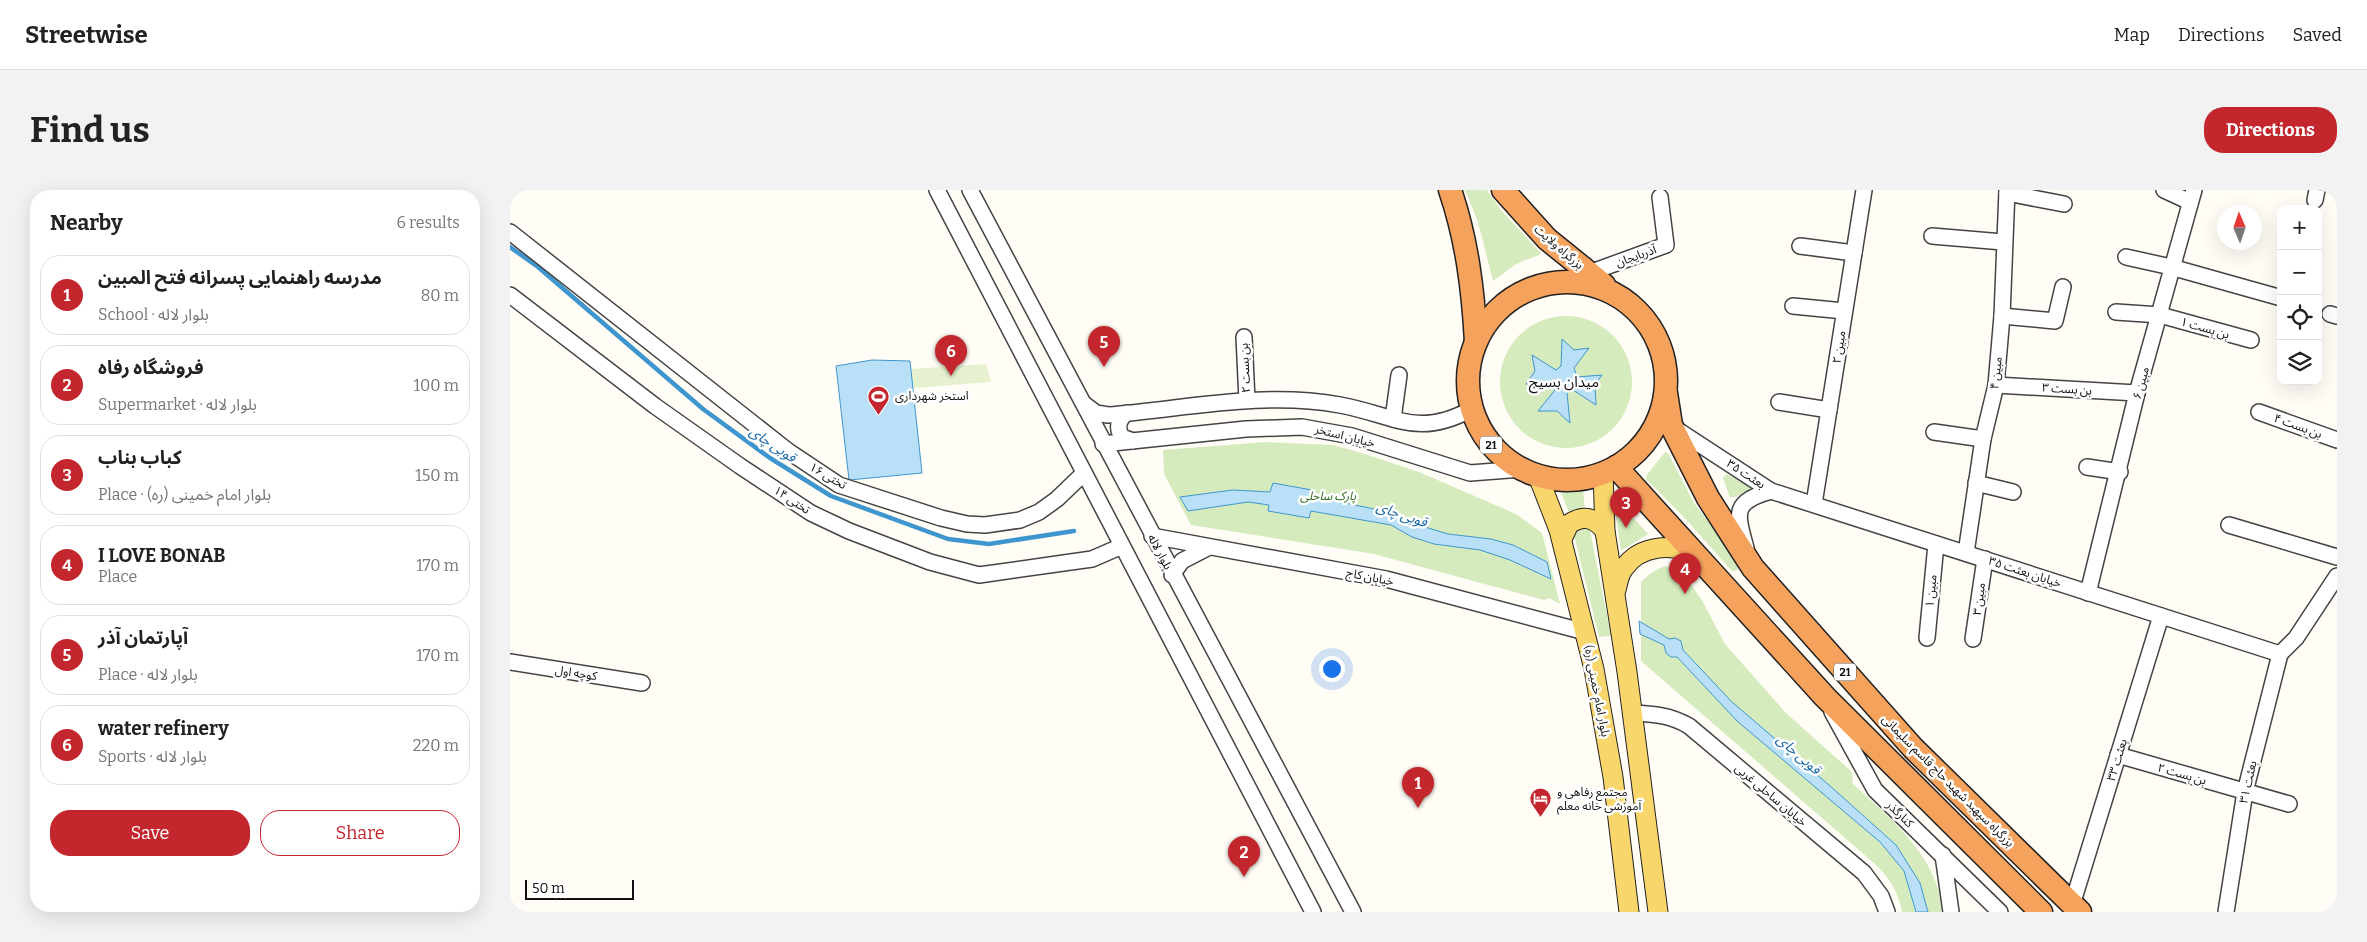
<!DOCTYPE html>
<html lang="en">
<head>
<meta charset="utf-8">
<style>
	body { margin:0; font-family:Bitter,"Noto Sans Arabic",serif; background:#f2f2f2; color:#222 }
	.controls { position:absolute; right:15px; top:15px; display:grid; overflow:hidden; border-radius:10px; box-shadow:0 5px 20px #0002 }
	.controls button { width:45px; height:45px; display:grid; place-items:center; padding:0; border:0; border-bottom:1px solid #e0e0e0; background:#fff; color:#222; font:25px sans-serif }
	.compass { position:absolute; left:1707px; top:15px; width:45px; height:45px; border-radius:50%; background:#fff; box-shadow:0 5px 20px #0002; rotate:358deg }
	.scale { position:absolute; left:15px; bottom:12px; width:109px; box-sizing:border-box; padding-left:5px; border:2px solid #111; border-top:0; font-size:14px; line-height:18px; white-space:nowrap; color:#111; -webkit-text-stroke:4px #fff; paint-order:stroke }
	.you { position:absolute; left:821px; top:478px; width:18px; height:18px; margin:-12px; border:4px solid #fff; border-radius:50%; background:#1a73e8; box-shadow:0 0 0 8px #1a73e833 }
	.badge { display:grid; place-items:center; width:32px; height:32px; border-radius:50%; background:#c4262e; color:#fff; font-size:16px; font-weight:700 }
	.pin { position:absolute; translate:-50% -41px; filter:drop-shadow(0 1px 2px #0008) }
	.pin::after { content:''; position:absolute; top:26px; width:18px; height:15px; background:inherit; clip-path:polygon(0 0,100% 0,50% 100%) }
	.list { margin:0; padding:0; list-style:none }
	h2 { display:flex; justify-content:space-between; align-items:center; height:65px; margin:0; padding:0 20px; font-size:21px }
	h2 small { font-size:16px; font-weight:400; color:#767676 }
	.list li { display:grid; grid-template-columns:32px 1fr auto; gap:15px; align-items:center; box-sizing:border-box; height:80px; margin:0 10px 10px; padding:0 10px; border:1px solid #e0e0e0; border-radius:20px }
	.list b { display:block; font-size:19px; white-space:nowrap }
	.list p { margin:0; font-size:16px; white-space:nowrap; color:#767676 }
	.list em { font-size:16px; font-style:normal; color:#767676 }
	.actions { display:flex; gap:10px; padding:15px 20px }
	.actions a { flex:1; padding:11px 0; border:1px solid #c4262e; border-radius:20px; text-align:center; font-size:18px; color:#c4262e }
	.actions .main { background:#c4262e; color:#fff }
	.icon { flex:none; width:28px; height:28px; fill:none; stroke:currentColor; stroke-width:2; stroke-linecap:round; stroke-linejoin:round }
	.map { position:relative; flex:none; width:1827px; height:722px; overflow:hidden; border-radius:20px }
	header { display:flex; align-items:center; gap:30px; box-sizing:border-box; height:70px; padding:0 25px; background:#fff; border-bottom:1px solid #e0e0e0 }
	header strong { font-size:24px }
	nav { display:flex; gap:28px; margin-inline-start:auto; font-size:18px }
	.intro { display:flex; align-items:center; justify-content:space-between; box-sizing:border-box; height:120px; padding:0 30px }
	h1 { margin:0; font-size:35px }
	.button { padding:12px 22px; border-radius:20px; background:#c4262e; color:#fff; font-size:18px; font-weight:700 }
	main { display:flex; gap:30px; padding:0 30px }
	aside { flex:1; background:#fff; border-radius:20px; box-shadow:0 5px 20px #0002 }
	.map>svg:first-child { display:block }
</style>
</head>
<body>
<header>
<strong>Streetwise</strong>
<nav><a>Map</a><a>Directions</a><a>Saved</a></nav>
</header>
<div class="intro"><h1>Find us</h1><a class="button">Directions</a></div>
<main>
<aside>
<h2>Nearby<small>6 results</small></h2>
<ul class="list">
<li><span class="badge">1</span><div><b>مدرسه راهنمایی پسرانه فتح المبین</b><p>School · بلوار لاله</p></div><em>80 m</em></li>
<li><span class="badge">2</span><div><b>فروشگاه رفاه</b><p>Supermarket · بلوار لاله</p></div><em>100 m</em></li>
<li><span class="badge">3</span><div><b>کباب بناب</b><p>Place · بلوار امام خمینی (ره)</p></div><em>150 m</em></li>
<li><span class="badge">4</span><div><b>I LOVE BONAB</b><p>Place</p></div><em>170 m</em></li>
<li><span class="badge">5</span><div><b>آپارتمان آذر</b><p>Place · بلوار لاله</p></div><em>170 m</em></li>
<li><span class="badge">6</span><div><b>water refinery</b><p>Sports · بلوار لاله</p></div><em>220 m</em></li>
</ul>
<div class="actions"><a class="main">Save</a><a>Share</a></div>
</aside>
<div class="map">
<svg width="1827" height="722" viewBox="0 0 1827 722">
	<rect width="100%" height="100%" fill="#fffdf5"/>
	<g fill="#d5ebbd">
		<polygon points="955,0 977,0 990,19 1031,63 1029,65 1006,74 983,91 968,32"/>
		<circle cx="1056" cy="192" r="66"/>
		<polygon points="756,252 823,255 852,263 909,282 1006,324 1032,343 1050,414 1039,408 1034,410 864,364 681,335 654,284 653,260"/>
		<polygon points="1155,262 1158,263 1184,313 1230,374 1227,380 1222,381 1172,325 1136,289 1136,286"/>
		<polygon points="1216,284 1240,295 1239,300 1225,307 1220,307 1213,288"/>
		<polygon points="1073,297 1075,322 1060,325 1050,300"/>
		<polygon points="1107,315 1112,315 1138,344 1111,361 1105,320"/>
		<polygon points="1075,337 1080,340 1101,446 1089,447 1064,345 1068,339"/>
		<path d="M1154,376l12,2 13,13 14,21 22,42 60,68 67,60 1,12c29,27 66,57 81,94 5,11 6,23 8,34h-40c-3,-19 -13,-35 -27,-48l-234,-203v-79l10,-9z"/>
	</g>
	<polygon fill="#e6f2cf" points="476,174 481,192 403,198 401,179"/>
	<g fill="#b9e0f7" stroke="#3f96cf">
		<polygon points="1052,149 1064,160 1079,158 1064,178 1067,187 1092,185 1085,195 1086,215 1063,200 1057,203 1060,233 1047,221 1028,221 1045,200 1041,192 1016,194 1025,181 1022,165 1046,180 1051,176"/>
		<polygon points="362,170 400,171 412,283 339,290 326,176"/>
		<polygon points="763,293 802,300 801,306 879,322 915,337 938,344 981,349 1003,355 1037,372 1041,389 1000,370 970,360 924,354 902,347 881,335 801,321 799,328 758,321 759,315 738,312 678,321 670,307 723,300 760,302"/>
		<polygon points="1129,431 1159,449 1165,448 1171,451 1173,460 1222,512 1319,595 1386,655 1410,693 1418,722 1406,722 1394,681 1370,652 1227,531 1167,467 1161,467 1156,463 1154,455 1130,444"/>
	</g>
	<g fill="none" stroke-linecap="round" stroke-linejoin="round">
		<polyline stroke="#3f96cf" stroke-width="4.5" points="0,57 28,77 193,219 260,268 321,306 438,349 479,354 564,341"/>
		<defs>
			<g id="minor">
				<polyline points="427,0 803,722"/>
				<polyline points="460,0 843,722"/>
				<polyline points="1654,0 1680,12"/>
				<polyline points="1497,3 1554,14"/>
				<polyline points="1805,10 1807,0"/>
				<polyline points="0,42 278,261 329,295 431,328 457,334 475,335 510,330 529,322 547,309 574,283"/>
				<polyline points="1422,46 1493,52"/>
				<polyline points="1290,56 1344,63"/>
				<polyline points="1616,67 1661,77 1768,107"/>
				<polyline points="1079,83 1156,55 1150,7"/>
				<polyline points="0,105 145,216 230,276 301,323 339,341 420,372 469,385 582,369 612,356"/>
				<polyline points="1283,116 1334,121"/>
				<polyline points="1606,122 1650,125 1741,150"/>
				<polyline points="1820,124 1827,126"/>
				<polyline points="1492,126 1545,131 1553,97"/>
				<polyline points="734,147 737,210"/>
				<polyline points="1486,195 1627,203"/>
				<polyline points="1269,212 1319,220"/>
				<path d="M574,214l12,9 12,2c77,-6 154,-24 232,-10 55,10 76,34 132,4"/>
				<polyline points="1749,222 1827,250"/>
				<path d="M617,223c-9,6 -11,15 -5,24l11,4"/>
				<polyline points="883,229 889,185"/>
				<polyline points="1163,237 1261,301 1770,464"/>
				<polyline points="1424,242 1473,249"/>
				<polyline points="593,254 736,239 792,237 842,246 960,283 1012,279"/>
				<polyline points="1577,277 1610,282"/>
				<polyline points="1466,293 1503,302"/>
				<polyline points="1304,314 1354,0"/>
				<polyline points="1719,335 1827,367"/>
				<polyline points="642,346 876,389 1075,442"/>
				<path d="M1236,358c-9,-34 -15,-46 25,-57"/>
				<polyline points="1456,363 1473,249 1486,195 1492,126 1497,0"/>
				<polyline points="662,385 672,371 699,357"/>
				<polyline points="1578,403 1627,203 1684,0"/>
				<polyline points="1417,448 1426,354"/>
				<polyline points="1463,449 1475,369"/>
				<polyline points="1770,464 1786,448 1827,386"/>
				<polyline points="0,472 132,493"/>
				<polyline points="1322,522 1365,600 1490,722"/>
				<path d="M1122,523c22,1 38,2 57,13l175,147 17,23 6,16"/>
				<polyline points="1608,565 1779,614"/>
				<polyline points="1433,665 1441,722"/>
				<polyline points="1562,715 1651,426"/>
				<polyline points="1716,722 1735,602 1770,464"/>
			</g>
			<g id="major">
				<polyline points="1093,283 1095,341 1117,482 1148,722"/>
				<polyline points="1028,286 1049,340 1084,479 1103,587 1119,722"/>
				<path d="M1052,349l7,-15c15,-10 26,-6 36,7"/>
				<path d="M1106,400c2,-8 3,-16 8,-22 16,-23 50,-26 72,-12"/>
			</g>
			<g id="highway">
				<path d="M940,0c17,50 23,99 26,152"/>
				<polyline points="993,0 1037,49 1094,95"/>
				<circle cx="1057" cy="191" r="99"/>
				<polyline points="1156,203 1161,235 1198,308 1243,378 1403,558 1570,722"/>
				<polyline points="1106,277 1315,507 1531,722"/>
			</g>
		</defs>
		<use href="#minor" stroke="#444" stroke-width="18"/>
		<use href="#major" stroke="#222" stroke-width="21"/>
		<use href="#highway" stroke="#222" stroke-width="25"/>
		<use href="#minor" stroke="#fff" stroke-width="15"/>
		<use href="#major" stroke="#f9d66b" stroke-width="19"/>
		<use href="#highway" stroke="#f5a25d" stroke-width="22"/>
	</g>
	<defs>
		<symbol id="stadium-pin" viewBox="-11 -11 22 30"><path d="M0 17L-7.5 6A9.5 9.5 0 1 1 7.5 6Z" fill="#c4262e" stroke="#fff"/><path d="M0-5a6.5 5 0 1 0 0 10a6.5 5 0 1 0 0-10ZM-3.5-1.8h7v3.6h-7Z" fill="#fff"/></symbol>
		<symbol id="hotel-pin" viewBox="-11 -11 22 30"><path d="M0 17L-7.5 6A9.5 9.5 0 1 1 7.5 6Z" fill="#c4262e" stroke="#fff"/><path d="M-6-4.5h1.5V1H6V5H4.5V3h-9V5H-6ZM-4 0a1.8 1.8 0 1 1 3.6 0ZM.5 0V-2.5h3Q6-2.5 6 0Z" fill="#fff"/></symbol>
	</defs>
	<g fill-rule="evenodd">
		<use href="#stadium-pin" x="356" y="194" width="25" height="34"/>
		<use href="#hotel-pin" x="1018" y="596" width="25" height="34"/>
	</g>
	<g text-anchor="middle" stroke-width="5" stroke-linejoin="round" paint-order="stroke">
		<g fill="#fff" stroke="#585858" stroke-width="1">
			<rect x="970" y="246.5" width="22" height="17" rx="4"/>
			<rect x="1324" y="473.5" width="22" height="17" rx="4"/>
		</g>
		<g font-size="11" font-weight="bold" fill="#111">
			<text x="981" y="259">21</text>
			<text x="1335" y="486">21</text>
		</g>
		<g font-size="12" fill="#111" stroke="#fff">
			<text transform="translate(1049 57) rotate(41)" y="4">بزرگراه ولایت</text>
			<text transform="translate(1126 66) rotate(-20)" y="4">آذربایجان</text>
			<text transform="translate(1695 138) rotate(16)" y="4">بن بست ۱</text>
			<text transform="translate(1329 157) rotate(-81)" y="4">مبین ۲</text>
			<text transform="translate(735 178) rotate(-93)" y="4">بن بست ۲</text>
			<text transform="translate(1486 183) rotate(-83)" y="4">مبین ۴</text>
			<text transform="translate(1631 193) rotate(-75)" y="4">مبین ۶</text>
			<text transform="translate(1557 199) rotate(4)" y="4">بن بست ۳</text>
			<text transform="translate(1788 236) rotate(20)" y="4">بن بست ۴</text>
			<text transform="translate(835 246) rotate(14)" y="4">خیابان استخر</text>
			<text transform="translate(1236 284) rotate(33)" y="4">بعثت ۳۵</text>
			<text transform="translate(318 286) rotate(30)" y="4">تختی ۱۶</text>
			<text transform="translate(282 310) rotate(33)" y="4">تختی ۱۴</text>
			<text transform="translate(650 362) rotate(62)" y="4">بلوار لاله</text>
			<text transform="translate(1515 382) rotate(18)" y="4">خیابان بعثت ۳۵</text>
			<text transform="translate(860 387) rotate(11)" y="4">خیابان کاج</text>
			<text transform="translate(1421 401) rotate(-84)" y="4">مبین ۱</text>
			<text transform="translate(1469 409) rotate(-82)" y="4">مبین ۳</text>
			<text transform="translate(66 483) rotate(9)" y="4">کوچه اول</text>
			<text transform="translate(1087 501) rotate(79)" y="4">بلوار امام خمینی (ره)</text>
			<text transform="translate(1607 570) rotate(-73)" y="4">بعثت ۳۳</text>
			<text transform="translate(1672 584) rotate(16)" y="4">بن بست ۲</text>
			<text transform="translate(1438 591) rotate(45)" y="4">بزرگراه سپهبد شهید حاج قاسم سلیمانی</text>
			<text transform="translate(1738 592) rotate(-77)" y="4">بعثت ۳۱</text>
			<text transform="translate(1261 605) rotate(40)" y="4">خیابان ساحلی غربی</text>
			<text transform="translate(1390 624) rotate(44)" y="4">کنارگذر</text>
		</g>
		<g font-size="12" fill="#111" stroke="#fff" text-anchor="start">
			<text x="385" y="210">استخر شهرداری</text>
			<text x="1047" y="606">مجتمع رفاهی و<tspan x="1047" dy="14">آموزشی خانه معلم</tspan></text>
		</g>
		<g font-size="12" font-style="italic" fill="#2f6b1f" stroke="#fff">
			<text x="818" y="310">پارک ساحلی</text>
		</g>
		<g font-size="14" font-style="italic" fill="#1768a6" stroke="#fff">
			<text transform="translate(263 254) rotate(34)" y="5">قوبی چای</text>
			<text transform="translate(892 324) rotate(19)" y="5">قوبی چای</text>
			<text transform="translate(1289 564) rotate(41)" y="5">قوبی چای</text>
		</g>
		<g font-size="15" fill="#111" stroke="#fff">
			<text x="1054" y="197">میدان بسیج</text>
		</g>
	</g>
</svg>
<div class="controls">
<button>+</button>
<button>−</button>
<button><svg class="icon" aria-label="locate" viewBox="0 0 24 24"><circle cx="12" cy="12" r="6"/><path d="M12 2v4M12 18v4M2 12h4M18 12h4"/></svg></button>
<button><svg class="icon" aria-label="layers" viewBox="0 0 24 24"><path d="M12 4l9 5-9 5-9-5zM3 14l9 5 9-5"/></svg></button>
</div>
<svg class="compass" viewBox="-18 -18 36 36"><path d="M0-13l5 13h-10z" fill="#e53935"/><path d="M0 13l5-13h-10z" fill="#767676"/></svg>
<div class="scale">50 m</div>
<div class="you"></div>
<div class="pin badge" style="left:908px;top:618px">1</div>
<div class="pin badge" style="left:734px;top:687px">2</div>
<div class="pin badge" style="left:1116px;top:338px">3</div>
<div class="pin badge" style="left:1175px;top:404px">4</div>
<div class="pin badge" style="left:594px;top:177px">5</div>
<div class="pin badge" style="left:441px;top:186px">6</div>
</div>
</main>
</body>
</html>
